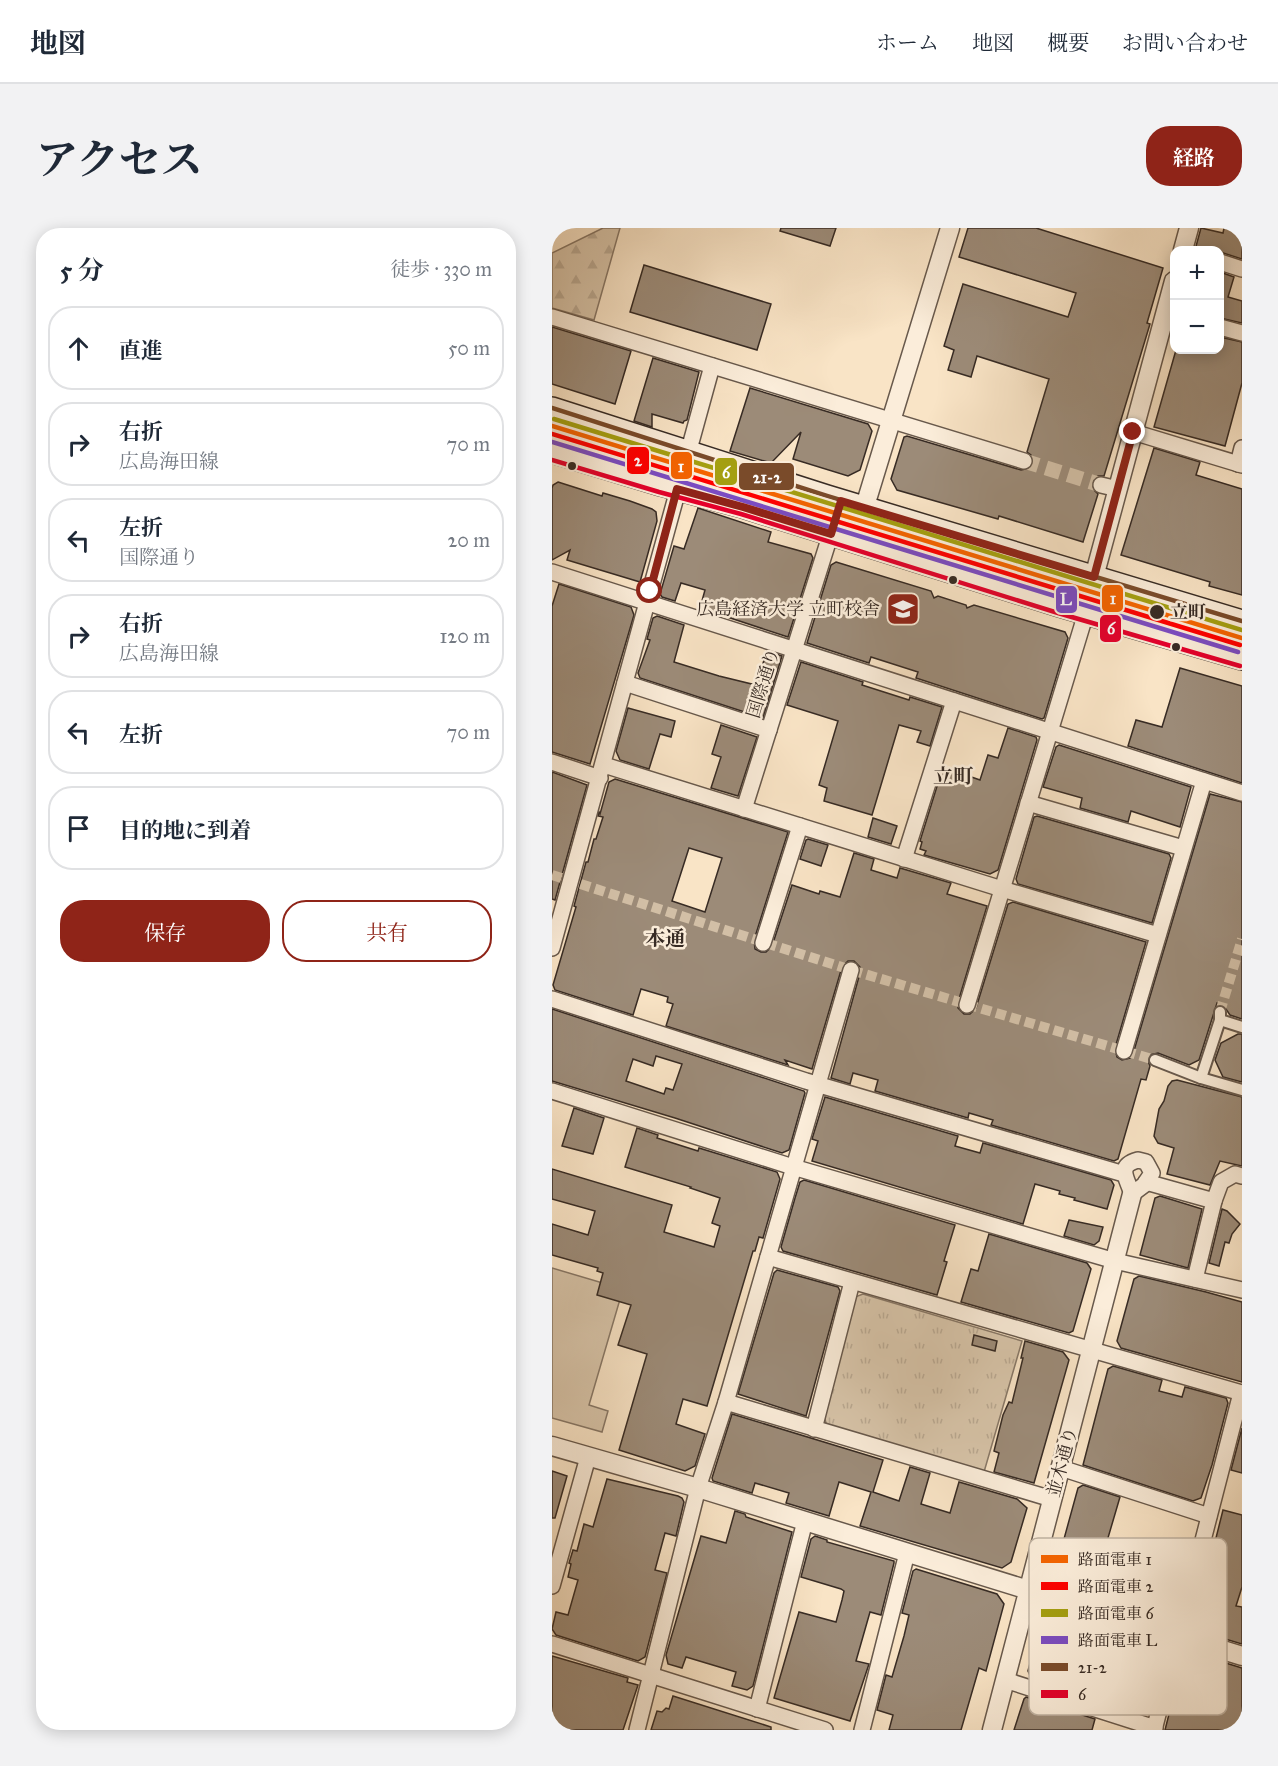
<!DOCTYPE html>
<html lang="ja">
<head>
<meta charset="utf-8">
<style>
	body { margin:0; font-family:"IM FELL Great Primer","Noto Serif JP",serif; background:#f2f2f3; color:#1f2937 }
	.controls { position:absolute; right:18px; top:18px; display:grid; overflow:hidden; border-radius:12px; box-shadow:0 3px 15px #0003 }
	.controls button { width:54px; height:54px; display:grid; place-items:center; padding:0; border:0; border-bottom:2px solid #e0e1e3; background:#fff; color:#1f2937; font:30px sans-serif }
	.stop { position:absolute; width:18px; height:18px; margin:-14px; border:4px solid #8f2418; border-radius:50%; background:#fff }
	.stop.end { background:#8f2418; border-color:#fff; box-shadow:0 2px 6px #0008 }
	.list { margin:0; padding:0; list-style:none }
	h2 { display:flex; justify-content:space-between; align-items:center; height:78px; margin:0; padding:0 24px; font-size:26px }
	h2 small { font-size:20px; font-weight:400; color:#747a83 }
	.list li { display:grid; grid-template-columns:39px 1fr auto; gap:18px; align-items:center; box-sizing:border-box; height:84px; margin:0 12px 12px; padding:0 12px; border:2px solid #e0e1e3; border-radius:24px }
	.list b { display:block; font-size:22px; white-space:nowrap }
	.list p { margin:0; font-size:20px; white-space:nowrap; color:#747a83 }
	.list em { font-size:20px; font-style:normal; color:#747a83 }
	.actions { display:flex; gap:12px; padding:18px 24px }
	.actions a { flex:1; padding:14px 0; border:2px solid #8f2418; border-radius:24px; text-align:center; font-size:21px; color:#8f2418 }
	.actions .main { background:#8f2418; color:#fff }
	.icon { flex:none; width:33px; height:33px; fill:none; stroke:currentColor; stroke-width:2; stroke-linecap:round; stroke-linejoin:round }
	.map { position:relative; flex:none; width:690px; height:1502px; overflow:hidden; border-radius:24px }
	header { display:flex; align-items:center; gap:36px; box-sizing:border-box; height:84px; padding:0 30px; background:#fff; border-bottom:2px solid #e0e1e3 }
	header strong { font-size:28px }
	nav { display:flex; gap:33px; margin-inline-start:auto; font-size:21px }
	.intro { display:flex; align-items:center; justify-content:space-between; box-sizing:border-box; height:144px; padding:0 36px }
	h1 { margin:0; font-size:42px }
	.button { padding:15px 27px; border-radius:24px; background:#8f2418; color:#fff; font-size:21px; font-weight:700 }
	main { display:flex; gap:36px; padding:0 36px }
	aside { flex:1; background:#fff; border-radius:24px; box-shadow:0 3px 15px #0003 }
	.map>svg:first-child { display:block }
</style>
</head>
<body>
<header>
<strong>地図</strong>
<nav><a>ホーム</a><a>地図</a><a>概要</a><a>お問い合わせ</a></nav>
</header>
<div class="intro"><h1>アクセス</h1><a class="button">経路</a></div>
<main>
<aside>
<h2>5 分<small>徒歩 · 330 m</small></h2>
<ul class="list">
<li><svg class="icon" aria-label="ahead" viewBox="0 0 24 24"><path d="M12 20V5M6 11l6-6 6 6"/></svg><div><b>直進</b></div><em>50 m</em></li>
<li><svg class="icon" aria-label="right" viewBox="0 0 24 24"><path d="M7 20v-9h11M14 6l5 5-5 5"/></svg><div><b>右折</b><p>広島海田線</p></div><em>70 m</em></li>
<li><svg class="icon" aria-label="left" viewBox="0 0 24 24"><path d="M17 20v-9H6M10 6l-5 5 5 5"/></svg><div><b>左折</b><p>国際通り</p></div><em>20 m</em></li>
<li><svg class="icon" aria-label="right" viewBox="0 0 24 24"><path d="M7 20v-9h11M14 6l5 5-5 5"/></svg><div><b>右折</b><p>広島海田線</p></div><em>120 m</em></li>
<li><svg class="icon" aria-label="left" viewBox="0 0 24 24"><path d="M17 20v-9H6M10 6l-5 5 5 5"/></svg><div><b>左折</b></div><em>70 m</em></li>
<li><svg class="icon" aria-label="arrive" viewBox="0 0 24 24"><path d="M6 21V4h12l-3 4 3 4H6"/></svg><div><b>目的地に到着</b></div></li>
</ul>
<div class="actions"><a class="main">保存</a><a>共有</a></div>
</aside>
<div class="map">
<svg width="690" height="1502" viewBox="0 0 690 1502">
	<defs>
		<pattern id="forest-firs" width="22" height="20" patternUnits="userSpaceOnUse" patternTransform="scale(1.5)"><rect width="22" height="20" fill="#d8c5aa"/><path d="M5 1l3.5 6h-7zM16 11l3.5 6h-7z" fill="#baa992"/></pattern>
		<pattern id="park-tufts" width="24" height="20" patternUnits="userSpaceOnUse" patternTransform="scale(1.5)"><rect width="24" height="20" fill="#d8c5aa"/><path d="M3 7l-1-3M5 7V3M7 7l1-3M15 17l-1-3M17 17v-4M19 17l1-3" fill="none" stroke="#baa992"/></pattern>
	</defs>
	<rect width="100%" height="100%" fill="#f9e4c6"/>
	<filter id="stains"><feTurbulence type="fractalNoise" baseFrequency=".00333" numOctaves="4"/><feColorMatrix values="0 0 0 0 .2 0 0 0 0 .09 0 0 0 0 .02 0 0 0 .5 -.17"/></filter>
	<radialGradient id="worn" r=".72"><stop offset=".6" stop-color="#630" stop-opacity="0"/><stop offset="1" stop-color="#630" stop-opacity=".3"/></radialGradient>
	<polygon fill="#d8c5aa" stroke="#887867" stroke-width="1.5" points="0,1040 71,1061 37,1177 56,1183 50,1204 0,1190"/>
	<polygon fill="url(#forest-firs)" stroke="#887867" stroke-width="1.5" points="51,0 68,0 42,92 0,80 0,25"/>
	<polygon fill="url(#park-tufts)" stroke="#887867" stroke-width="1.5" points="311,1066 470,1113 432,1244 274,1196 272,1187 303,1069"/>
	<g fill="#9c8b78" stroke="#372b24" stroke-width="1.5" fill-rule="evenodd">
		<polygon points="229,0 284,0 278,18 228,3"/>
		<polygon points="416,0 484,0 611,40 595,95 598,96 552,248 546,248 540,254 540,260 546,266 531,314 447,288 446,291 345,262 339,251 352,209 355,208 469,242 478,240 481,235 479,227 475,224 497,151 425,128 419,149 396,142 402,122 392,118 411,56 516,89 524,65 407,29"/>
		<polygon points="649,0 671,5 672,0 690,0 690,31 668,24 668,22 643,22"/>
		<polygon points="92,37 219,76 205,122 78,84"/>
		<polygon points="668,44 682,49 676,69 690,73 690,95 668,90"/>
		<polygon points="0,99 79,123 63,176 0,156"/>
		<polygon points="668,109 690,114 690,155 673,218 602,199 624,122 668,122"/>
		<polygon points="101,130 147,144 135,192 132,193 131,195 100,186 100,199 82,193"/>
		<polygon points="198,160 316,196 320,203 308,242 296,248 241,231 249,204 219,235 178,223"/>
		<polygon points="602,220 648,234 644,247 690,261 690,367 657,358 658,354 569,327"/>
		<polygon points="6,254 50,268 51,265 78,273 100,281 104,284 105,293 88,354 15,332 18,322 0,332 0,260 1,257"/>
		<polygon points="146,280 219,304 216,314 259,326 261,330 236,409 148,380 153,362 129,355 123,373 110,369 108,366 122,318 132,321"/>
		<polygon points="284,334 379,363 382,370 386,368 414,377 415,380 422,377 513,404 516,410 492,490 490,491 364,450 366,444 319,429 317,435 255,415 279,337"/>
		<polygon points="7,356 79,379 82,387 38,536 0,524 0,378"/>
		<polygon points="105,388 132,397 122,434 167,448 204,457 215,423 230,428 211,490 88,450 86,445 98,412 95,411 101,390"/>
		<polygon points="249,434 311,454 310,457 357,472 358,469 390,479 378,518 365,514 369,503 347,497 320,587 272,573 275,560 267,557 286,493 235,477"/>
		<polygon points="628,440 690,458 690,555 576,518 584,492 610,499"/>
		<polygon points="76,480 123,493 119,509 108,506 97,541 68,532 64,523"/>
		<polygon points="169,497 205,509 186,568 159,560 169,529 160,526"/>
		<polygon points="456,500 484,509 485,512 446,642 438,646 372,627 374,623 368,621 370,614 368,613 391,539 428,552 436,527 446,530"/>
		<polygon points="507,517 639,559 628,599 579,583 576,594 528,580 530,570 491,559 504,519"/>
		<polygon points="0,544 35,557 3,672 0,671"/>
		<path d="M63,551l173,53 -34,108 1,9 6,3h5l6,-6 20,-61 27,9 1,-3 20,6 14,-44 20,6 -3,11 26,8 3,-10 51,15 -4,11 40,12 -29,96v6l6,6h6l6,-6 32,-104 5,-2 133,40 -31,106 2,9 5,3 8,-2 3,-4 77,-260 32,8v217l-12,-4 -6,-9 -7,-3 -18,57 -10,5 -31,-12 -8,2 -2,6 2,5 -4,14 -5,-1 -23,80 -4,2 -123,-36 2,-5 -24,-7 -1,5 -93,-27 3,-11 -25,-7 -3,11 -19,-6 29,-105v-6l-6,-6h-6l-6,6 -30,102 -27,-9 3,5 -122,-39 7,-22 -6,-2 1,-5 -27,-8 -8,26 -78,-25 -2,-5 23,-78 -2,-1 12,-44h2l6,-23h2l7,-22 -5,-1 1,-4 1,2 9,-32zM137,620l33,10 -17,54 -33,-11z"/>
		<polygon points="485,588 617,626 619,630 600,695 466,656 464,651 482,589"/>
		<polygon points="321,590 345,598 339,616 316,609"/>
		<polygon points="256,611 276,617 269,638 248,631 254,612"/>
		<path d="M0,781l252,82 1,2 -16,57 -7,3 -107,-35 -123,-37zM104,828l26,8 -9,26 -7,-2 -2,6 -38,-13 7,-22 20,7z"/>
		<polygon points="686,806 690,806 690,854 671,849 663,832 669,815"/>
		<polygon points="625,852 690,869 690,938 668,933 658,957 615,946 622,920 606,915 602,908 607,881 612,873 616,858 620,853"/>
		<polygon points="273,869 406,908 403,918 428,925 431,915 559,952 562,957 555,981 522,972 523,970 507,966 508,963 483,956 471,996 260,933 266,913 260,911"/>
		<polygon points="22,880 52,890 41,926 10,918"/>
		<polygon points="85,900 106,907 105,910 146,923 147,920 225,944 228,951 211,1010 207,1009 203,1023 201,1023 155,1178 131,1171 124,1196 153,1206 143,1238 133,1243 67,1222 95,1126 66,1117 79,1077 45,1067 51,1045 45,1043 46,1040 0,1027 0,996 36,1007 43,983 0,971 0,941 120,977 112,1004 162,1019 168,998 160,995 168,970 138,960 139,959 73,939"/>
		<polygon points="252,952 403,997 392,1033 395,1034 385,1067 231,1023 229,1019 243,970 248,954"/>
		<polygon points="608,968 650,981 636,1040 588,1027 603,970"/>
		<polygon points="670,981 675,983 688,996 680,1006 677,1015 673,1014 667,1038 657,1035"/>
		<polygon points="517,992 551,999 547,1013 542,1017 512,1008"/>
		<polygon points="437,1006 535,1035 539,1041 521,1103 517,1105 409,1074 419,1041 426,1043"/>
		<polygon points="225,1042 286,1059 288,1063 254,1188 186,1166 222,1045"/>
		<polygon points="587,1048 654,1064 690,1074 690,1154 569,1120 565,1113 582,1051"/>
		<polygon points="422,1107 445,1113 443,1123 420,1117"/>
		<polygon points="473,1113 511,1124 517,1132 482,1255 442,1244 447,1225 442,1223 451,1187 457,1174 460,1175 471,1130 469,1130"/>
		<polygon points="561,1138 610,1152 607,1163 630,1169 633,1159 674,1170 676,1175 660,1237 649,1270 641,1273 531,1237 556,1141"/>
		<polygon points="180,1186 331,1232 321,1264 347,1273 358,1239 378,1245 369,1276 398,1285 407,1254 465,1271 475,1280 459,1334 450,1340 308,1298 319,1264 287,1254 277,1288 234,1275 237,1265 203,1255 200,1265 161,1253 160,1250"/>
		<polygon points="690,1200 690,1245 679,1242"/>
		<polygon points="0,1243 15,1248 3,1290 0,1290"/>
		<polygon points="55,1251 126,1268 130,1270 132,1274 124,1308 113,1305 103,1342 115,1345 93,1429 86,1433 4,1407 0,1401 4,1384 16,1387 26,1352 16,1349 19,1336 17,1335 21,1322 25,1323 32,1296 41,1299"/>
		<polygon points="531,1257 568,1269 553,1320 632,1345 621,1388 614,1391 513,1361 506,1355 504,1340 526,1260"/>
		<polygon points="671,1282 690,1287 690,1359 684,1378 690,1379 690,1416 650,1404 652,1400 642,1398 655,1351 651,1350 659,1321 661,1322"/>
		<polygon points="183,1283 193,1286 194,1289 240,1304 201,1458 195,1462 180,1458 184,1444 134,1429 130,1440 116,1436 114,1427 149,1308 174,1315"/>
		<polygon points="263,1308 275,1312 275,1314 342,1333 342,1335 329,1387 318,1384 304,1433 317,1436 298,1493 222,1470 247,1384 284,1394 290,1372 292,1363 289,1361 249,1349 259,1311"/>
		<polygon points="364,1341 445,1366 452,1376 434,1443 427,1440 409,1502 337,1502 341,1487 325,1482 334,1447 340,1449 352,1408 357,1387 350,1385 361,1343"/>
		<polygon points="499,1381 565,1402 563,1407 603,1418 611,1428 600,1460 603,1461 597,1483 590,1485 479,1450 476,1443 486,1404 491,1386"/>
		<polygon points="638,1424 690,1440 690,1502 613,1502 632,1427"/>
		<polygon points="0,1428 76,1450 75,1454 86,1457 71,1502 0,1502"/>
		<polygon points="121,1468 219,1499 219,1502 99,1502 105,1483 110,1484 114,1480 117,1481"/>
		<polygon points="474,1469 543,1491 540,1502 462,1502 472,1471"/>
	</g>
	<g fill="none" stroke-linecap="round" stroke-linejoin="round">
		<g stroke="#d2bfa6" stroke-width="10" stroke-dasharray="10 5" stroke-linecap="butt">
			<polyline points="0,647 299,742 603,832"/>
			<polyline points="668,784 690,711"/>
		</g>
		<polyline stroke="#d2bfa6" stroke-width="15" stroke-dasharray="15 8" stroke-linecap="butt" points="472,233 549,257"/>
		<defs>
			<g id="pedestrian">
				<polyline points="668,792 690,799"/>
				<polyline points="603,832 649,850 690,862"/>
				<polyline points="649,850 668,792 668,784"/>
			</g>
			<g id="minor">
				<polyline points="668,34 690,41"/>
				<polyline points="0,89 472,233"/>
				<polyline points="668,99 690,105"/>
				<polyline points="581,204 690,237"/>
				<polyline points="686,236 690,220"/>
				<polyline points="549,257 566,261"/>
				<polyline points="0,344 690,565"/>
				<polyline points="73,455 217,502"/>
				<polyline points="0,534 48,550"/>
				<polyline points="52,537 450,661 606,707"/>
				<polyline points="476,575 631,620"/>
				<polyline points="192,581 289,273"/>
				<polyline points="352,631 402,473"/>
				<polyline points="211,715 248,598"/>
				<polyline points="0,720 160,138"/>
				<polyline points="0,771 254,853 572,946"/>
				<polyline points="415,777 534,385"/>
				<polyline points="572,823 652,553"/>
				<polyline points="0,863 241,939 563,1033 690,1062"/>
				<path d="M586,932l8,2 6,11 -8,12 -12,9c-5,-16 -16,-28 6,-34z"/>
				<polyline points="594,954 662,973 643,1051"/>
				<polyline points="662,973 669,954 683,946 690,948"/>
				<polyline points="216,1029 690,1165"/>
				<polyline points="174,1174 500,1271"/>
				<polyline points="262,1201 300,1054"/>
				<polyline points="509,1240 657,1288"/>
				<polyline points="0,1358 36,1229"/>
				<polyline points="0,1416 273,1502"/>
				<polyline points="453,1452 603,1500"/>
				<polyline points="205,1481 253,1293"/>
				<polyline points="85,1502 146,1260 174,1174 299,742"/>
				<polyline points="310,1502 355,1325"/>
				<polyline points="602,1502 689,1165"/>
			</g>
			<g id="tertiary">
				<polyline points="631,22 637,0"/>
				<polyline points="302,314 398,0"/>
				<polyline points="534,385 542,349 622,53"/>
				<polyline points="0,1218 146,1260 690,1428"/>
				<polyline points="440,1502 580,966"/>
			</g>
			<g id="secondary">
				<polyline points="0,180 275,268 690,393"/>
				<polyline points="0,224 109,257 191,279 508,378 690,431"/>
			</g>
		</defs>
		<use href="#pedestrian" stroke="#68594c" stroke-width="14"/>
		<use href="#minor" stroke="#68594c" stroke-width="18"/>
		<use href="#tertiary" stroke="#68594c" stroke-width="21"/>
		<use href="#secondary" stroke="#372b24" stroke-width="24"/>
		<use href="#pedestrian" stroke="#fbedda" stroke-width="10"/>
		<use href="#minor" stroke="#fbedda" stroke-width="15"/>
		<use href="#tertiary" stroke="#fbedda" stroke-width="18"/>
		<use href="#secondary" stroke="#fbedda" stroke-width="21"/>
		<defs>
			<polyline id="bus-1" points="0,180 275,268 690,393"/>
			<polyline id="bus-2" points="0,232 107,264 189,286 506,385 688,438"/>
		</defs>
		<use href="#bus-1" stroke="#fbedda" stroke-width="9"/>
		<use href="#bus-2" stroke="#fbedda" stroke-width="9"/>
		<use href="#bus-1" stroke="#7a4b2a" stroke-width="4.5"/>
		<use href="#bus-2" stroke="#e4002b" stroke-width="4.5"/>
		<defs>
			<polyline id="tram-1" points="0,198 690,410"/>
			<polyline id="tram-2" points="0,206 688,417"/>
			<polyline id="tram-3" points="2,191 690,402"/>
			<polyline id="tram-4" points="0,214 686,424"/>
		</defs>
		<use href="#tram-1" stroke="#fbedda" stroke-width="9"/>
		<use href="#tram-2" stroke="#fbedda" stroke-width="9"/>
		<use href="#tram-3" stroke="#fbedda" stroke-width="9"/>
		<use href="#tram-4" stroke="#fbedda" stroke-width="9"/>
		<use href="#tram-1" stroke="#f56400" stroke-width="4.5"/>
		<use href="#tram-2" stroke="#f00" stroke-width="4.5"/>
		<use href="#tram-3" stroke="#a49f10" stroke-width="4.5"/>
		<use href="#tram-4" stroke="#7b4cc2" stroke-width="4.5"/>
	</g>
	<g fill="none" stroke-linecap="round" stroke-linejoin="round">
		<polyline stroke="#8f2418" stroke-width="8" points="98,363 125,261 191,279 279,306 289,273 542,349 581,204"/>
	</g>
	<defs>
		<symbol id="university-square" viewBox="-11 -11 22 22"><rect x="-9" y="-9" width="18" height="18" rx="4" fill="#8f2418" stroke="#fbedda"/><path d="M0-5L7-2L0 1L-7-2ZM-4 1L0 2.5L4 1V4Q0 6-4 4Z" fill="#fff"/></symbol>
	</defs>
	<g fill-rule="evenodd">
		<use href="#university-square" x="332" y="362" width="38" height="38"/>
	</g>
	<g fill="#372b24" stroke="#fbedda" stroke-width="2">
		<circle cx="20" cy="238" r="5"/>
		<circle cx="401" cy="352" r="5"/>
		<circle cx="605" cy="384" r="8"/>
		<circle cx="624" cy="419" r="5"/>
	</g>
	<g text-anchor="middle" stroke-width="5" stroke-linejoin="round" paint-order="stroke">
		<g font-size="18" fill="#372b24" stroke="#fbedda" text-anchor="end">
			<text x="328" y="387">広島経済大学 立町校舎</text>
		</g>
		<g font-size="18" font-weight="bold" fill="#372b24" stroke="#fbedda" text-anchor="start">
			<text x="618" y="390">立町</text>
		</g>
		<g font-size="18" fill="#372b24" stroke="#fbedda">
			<text transform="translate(211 455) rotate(-73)" y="6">国際通り</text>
			<text transform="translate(510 1234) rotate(-75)" y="6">並木通り</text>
		</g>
		<g font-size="20" font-weight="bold" fill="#372b24" stroke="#fbedda">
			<text x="401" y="555">立町</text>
			<text x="113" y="717">本通</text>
		</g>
	</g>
	<rect x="477" y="1310" width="198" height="177" rx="9" fill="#fbedda" stroke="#c0b3a3" stroke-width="1.5"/>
	<rect x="489" y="1327" width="27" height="8" fill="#f56400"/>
	<rect x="489" y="1354" width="27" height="8" fill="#f00"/>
	<rect x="489" y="1381" width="27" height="8" fill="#a49f10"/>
	<rect x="489" y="1408" width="27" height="8" fill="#7b4cc2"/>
	<rect x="489" y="1435" width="27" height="8" fill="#7a4b2a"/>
	<rect x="489" y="1462" width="27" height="8" fill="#e4002b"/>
	<g font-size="16" fill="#372b24">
		<text x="526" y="1337">路面電車 1</text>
		<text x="526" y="1364">路面電車 2</text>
		<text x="526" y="1391">路面電車 6</text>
		<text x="526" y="1418">路面電車 L</text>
		<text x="526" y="1445">21-2</text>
		<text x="526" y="1472">6</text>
	</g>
	<g stroke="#fbedda" stroke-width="2">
		<rect x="74" y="218" width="24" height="29" rx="6" fill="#f00"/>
		<rect x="118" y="223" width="23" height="29" rx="6" fill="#f56400"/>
		<rect x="162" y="229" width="24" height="29" rx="6" fill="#a49f10"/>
		<rect x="186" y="234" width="57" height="29" rx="6" fill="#7a4b2a"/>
		<rect x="549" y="356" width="23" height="29" rx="6" fill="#f56400"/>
		<rect x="503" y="357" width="23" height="29" rx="6" fill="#7b4cc2"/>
		<rect x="547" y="386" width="23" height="29" rx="6" fill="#e4002b"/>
	</g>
	<g font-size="16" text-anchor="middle" font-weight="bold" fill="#fff">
		<text x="86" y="238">2</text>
		<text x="129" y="244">1</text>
		<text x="174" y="250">6</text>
		<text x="215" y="255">21-2</text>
		<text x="561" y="376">1</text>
		<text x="514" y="377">L</text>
		<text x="559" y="406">6</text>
	</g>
	<rect width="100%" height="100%" filter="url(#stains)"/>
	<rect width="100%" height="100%" fill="url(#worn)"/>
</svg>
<div class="controls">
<button>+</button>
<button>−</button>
</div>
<div class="stop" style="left:98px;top:363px"></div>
<div class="stop end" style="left:581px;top:204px"></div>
</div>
</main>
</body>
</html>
